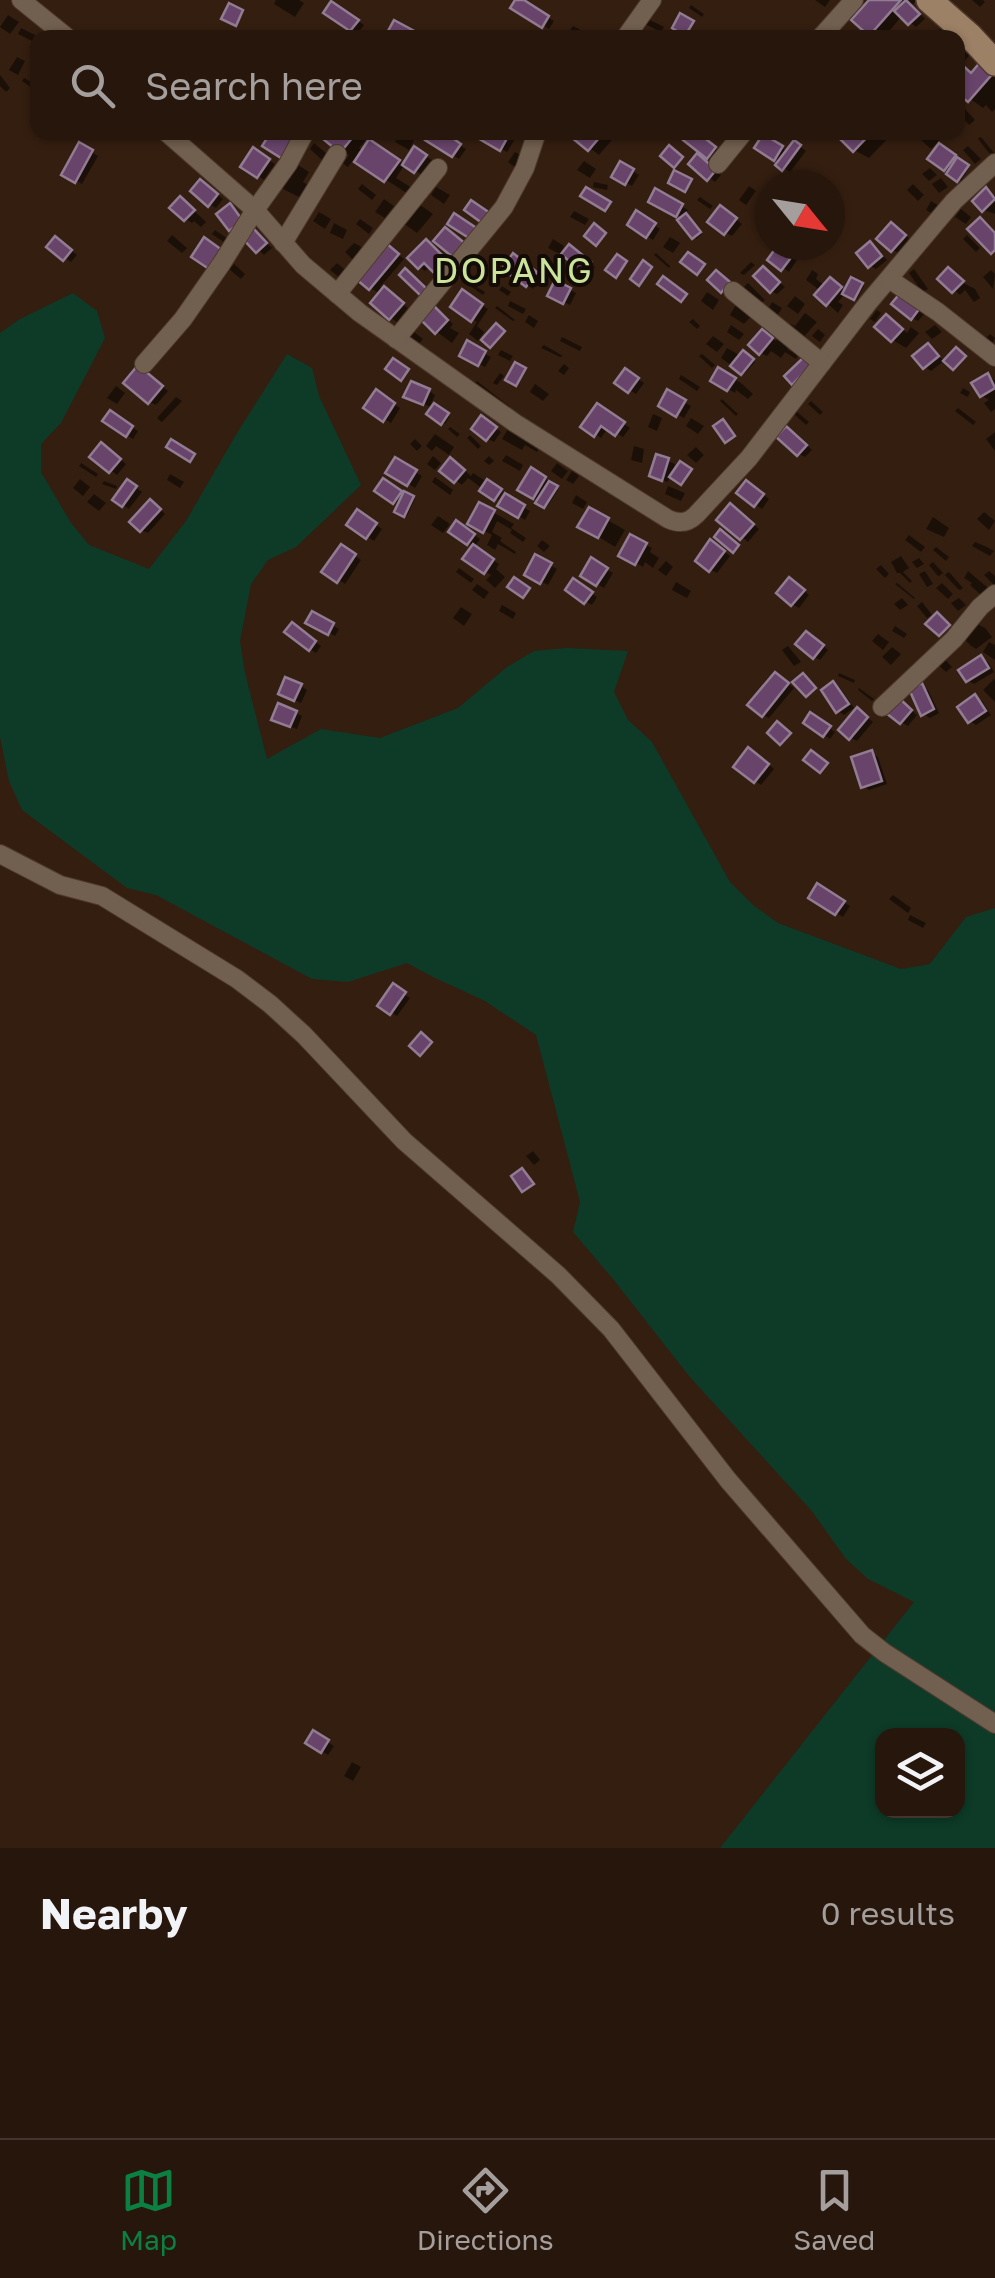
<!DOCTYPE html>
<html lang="en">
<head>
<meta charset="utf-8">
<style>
	body { margin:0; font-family:"Golos Text",sans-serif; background:#33231a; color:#f1f3f6 }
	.controls { position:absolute; right:30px; bottom:30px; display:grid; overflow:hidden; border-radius:20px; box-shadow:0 2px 8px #0004 }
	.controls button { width:90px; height:90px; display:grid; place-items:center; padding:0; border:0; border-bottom:2px solid #43352d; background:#27160c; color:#f1f3f6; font:50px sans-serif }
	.compass { position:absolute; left:755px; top:170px; width:90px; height:90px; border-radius:50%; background:#27160c; box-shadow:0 2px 8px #0004; rotate:120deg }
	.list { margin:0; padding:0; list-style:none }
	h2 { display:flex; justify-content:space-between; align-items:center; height:130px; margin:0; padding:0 40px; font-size:42px }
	h2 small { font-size:32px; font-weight:400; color:#a49f9d }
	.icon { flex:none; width:55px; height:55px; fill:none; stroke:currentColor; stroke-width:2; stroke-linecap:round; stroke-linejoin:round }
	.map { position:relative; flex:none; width:995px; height:1848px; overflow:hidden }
	.search { position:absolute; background:#27160c; box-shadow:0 2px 8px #0004; left:30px; right:30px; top:30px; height:110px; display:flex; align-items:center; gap:25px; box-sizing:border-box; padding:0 35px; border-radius:20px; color:#a49f9d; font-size:38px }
	.sheet { height:290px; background:#27160c }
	nav { display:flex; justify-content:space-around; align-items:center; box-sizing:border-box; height:140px; border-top:2px solid #43352d; background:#27160c; font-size:28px; color:#a49f9d }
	nav a { display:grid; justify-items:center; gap:5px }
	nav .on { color:#0b8043 }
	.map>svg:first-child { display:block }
</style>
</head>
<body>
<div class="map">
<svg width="995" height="1848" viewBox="0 0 995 1848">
	<rect width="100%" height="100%" fill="#341e10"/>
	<path fill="#0d3b27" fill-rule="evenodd" d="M73,293l24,18 8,27 -44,85 -20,21v28l30,51 18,22 60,24 37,-48 51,-88 50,-79 25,14 7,28 42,89 -65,62 -28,13 -17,24 -11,57 5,32 22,86 54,-30 59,9 78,-30 49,-41 27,-16 33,-3 61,3 -14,41 14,28 24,22 78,140 23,23 25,18 123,46 29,-5 36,-47 29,-9v940h-275l194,-246 -46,-23 -22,-20 -35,-49 -122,-134 -76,-97 -40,-47 7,-30 -44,-167 -51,-34 -52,-24 -26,-14 -59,19 -36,-3 -156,-84 -29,-7 -105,-78 -13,-29 -9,-44v-404l20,-14zM882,1736h76v74h-76z"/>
	<g fill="#0007">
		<polygon points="276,0 299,0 304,3 295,17 274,4"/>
		<polygon points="519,0 554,21 549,29 514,7"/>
		<polygon points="815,0 830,0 825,7"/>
		<polygon points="872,0 917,0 912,5 925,19 916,27 902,16 885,36 888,38 877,38 870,34"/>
		<polygon points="972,0 983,0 985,2 980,7"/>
		<polygon points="332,4 364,25 358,33 327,12"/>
		<polygon points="691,5 704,14 702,17 689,8"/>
		<polygon points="8,15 19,22 10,34 0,27"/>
		<polygon points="648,19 664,27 661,32 645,24"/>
		<polygon points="946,24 973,51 962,64 973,74 995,70 995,109 992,112 986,105 983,108 958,90 958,38 941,38 936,32"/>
		<polygon points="573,26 579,29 592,38 565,38"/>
		<polygon points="21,28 35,35 32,41 18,34"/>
		<polygon points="525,30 540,38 521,38"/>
		<polygon points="919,31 930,38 913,38"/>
		<polygon points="17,57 25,61 18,75 9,70"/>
		<polygon points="0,75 10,88 6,92 0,86"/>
		<polygon points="24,78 36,85 34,89 22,81"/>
		<polygon points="965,109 975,120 969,125 959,114"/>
		<polygon points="321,132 372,132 359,148 364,151 370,143 404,165 415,150 432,160 422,175 405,164 396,178 412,188 408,194 354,159 348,167 346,166 343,163 349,155"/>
		<polygon points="400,132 414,140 409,150 395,142"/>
		<polygon points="440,132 466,149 459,159 429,139"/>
		<polygon points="503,132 515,139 507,152 480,136"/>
		<polygon points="569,132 619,132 599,155"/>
		<polygon points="836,132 894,132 869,158 854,150"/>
		<polygon points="912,132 947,132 931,149"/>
		<polygon points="699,135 721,153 714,161 700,157 721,175 715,182 691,164 701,152"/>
		<polygon points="764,137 788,152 795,143 806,151 790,172 778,165 781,162 758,147"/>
		<polygon points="980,137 982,138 994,153 989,153 978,139"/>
		<polygon points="314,143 327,154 322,160 310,149"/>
		<polygon points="80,145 98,156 82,184 64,174"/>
		<polygon points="968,146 981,159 975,164 963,150"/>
		<polygon points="946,149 969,168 961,181 931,158"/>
		<polygon points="254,151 275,164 264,180 244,166"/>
		<polygon points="515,152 521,155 520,171 508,162"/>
		<polygon points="292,161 309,172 303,182 320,192 313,204 279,187"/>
		<polygon points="584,161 596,169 590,178 577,170"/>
		<polygon points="621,164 639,175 632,186 614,176"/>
		<polygon points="930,168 937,175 929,181 922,174"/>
		<polygon points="792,175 799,179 804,185 782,185"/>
		<polygon points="941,178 948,187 939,193 932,184"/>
		<polygon points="594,182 608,185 607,190 593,187"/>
		<polygon points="362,184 376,195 372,200 358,189"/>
		<polygon points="913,184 924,195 918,201 907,190"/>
		<polygon points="207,185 223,199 216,208 209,204"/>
		<polygon points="749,186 756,191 746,205 739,200"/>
		<polygon points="436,187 450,195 444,204 431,195"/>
		<polygon points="986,190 995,196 995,214 984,210"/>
		<polygon points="656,192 688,210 685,215 702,234 696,239 694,237 683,218 651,201"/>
		<polygon points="700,197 713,206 710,209 697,200"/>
		<polygon points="384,199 394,206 385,218 375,212"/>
		<polygon points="931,201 941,207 936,216 926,210"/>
		<polygon points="416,202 433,214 417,233 400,221"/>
		<polygon points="186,203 206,222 201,227 194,221 192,223 186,219"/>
		<polygon points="961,209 971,217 966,224 955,217"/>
		<polygon points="574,211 589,219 585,225 570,217"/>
		<polygon points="319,212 331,219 325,229 313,221"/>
		<polygon points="727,212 742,224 732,236 726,233"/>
		<polygon points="637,214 660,229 653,240 630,225"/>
		<polygon points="360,219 373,228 369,234 356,224"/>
		<polygon points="334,223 347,230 343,239 330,233"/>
		<polygon points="898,229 911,240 899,253 892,250"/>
		<polygon points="215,230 228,239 225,243 212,234"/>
		<polygon points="253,231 272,248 264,255 246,238"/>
		<polygon points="172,235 187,248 182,253 167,241"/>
		<polygon points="967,235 980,248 976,252 963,239"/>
		<polygon points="670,237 680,243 673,253 663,247"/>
		<polygon points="553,239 564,246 560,254 548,248"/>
		<polygon points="62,243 77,255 71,262 65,258"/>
		<polygon points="354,243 360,246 372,257 356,263 345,252"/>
		<polygon points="870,244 877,248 887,260 876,269 870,266"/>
		<polygon points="795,245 822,245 813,257"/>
		<polygon points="433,246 451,264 441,274 431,266 425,271 419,267"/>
		<polygon points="393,250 404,259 380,287 408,308 397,322 391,318 381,294 370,288"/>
		<polygon points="576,251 595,267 590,274 564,254"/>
		<polygon points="786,251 797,260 789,272 783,268"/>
		<polygon points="656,253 670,266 669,268 654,255"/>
		<polygon points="520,260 542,277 533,289 527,285"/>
		<polygon points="751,262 755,265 744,275 740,273"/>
		<polygon points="337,263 351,275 345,282 330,270"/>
		<polygon points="234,264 245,274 241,279 229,269"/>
		<polygon points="764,269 785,287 777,294 771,291"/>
		<polygon points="914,269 928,289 922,292 909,273"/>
		<polygon points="812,270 818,274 816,279 825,286 837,284 846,292 852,280 864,286 857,299 846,293 838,302 843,305 838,313 828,304 821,291 806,280"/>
		<polygon points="991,270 995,274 993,289 983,277"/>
		<polygon points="952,277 975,289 980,298 974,302 965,290 960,295 940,279"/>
		<polygon points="465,279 485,292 483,295 464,282"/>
		<polygon points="556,283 576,293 570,305 550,295"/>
		<polygon points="748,283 765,300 759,305 743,288"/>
		<polygon points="502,286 511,292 508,296 499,290"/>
		<polygon points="707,292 719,300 713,310 701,301"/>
		<polygon points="463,293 488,309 477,326 484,332 478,341 469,334 477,322 453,307"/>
		<polygon points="795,296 805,304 798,314 787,306"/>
		<polygon points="901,296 925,313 918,321 912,318"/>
		<polygon points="510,301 526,309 523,314 508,306"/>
		<polygon points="772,302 782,308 777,316 767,311"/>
		<polygon points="737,303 751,316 744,324 730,315"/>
		<polygon points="497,306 515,320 513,321 495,308"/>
		<polygon points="877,310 881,313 875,322 870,319"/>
		<polygon points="439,311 453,324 450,328 459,333 452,343 437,332"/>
		<polygon points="805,313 817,322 800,341 786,330 791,324 795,326"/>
		<polygon points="529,315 538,321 534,328 525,322"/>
		<polygon points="693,319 700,326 697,329 689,322"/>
		<polygon points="893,321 907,333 911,327 919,333 906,348 893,340"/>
		<polygon points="731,325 744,334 739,340 727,332"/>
		<polygon points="935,325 942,332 932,339 925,332"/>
		<polygon points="409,328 423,339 416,348 402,337"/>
		<polygon points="818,329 825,335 820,342 812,336"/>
		<polygon points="990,334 995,338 992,345 985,339"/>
		<polygon points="769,335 776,341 778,337 790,346 787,349 798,355 796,359 785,352 781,358 771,351 767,356 761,353"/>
		<polygon points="713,336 724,344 717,352 706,344"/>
		<polygon points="562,337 582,347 580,351 560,341"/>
		<polygon points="468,344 491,357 485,367 462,355"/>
		<polygon points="544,345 563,356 560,357 541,348"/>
		<polygon points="928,346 944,361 931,371 925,367"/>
		<polygon points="727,348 741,356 743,353 755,362 744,374 721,358"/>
		<polygon points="501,350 513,356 510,361 498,355"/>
		<polygon points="702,354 715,365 712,368 699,356"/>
		<polygon points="564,364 569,368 564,375 558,371"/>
		<polygon points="719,370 741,383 753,394 748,399 736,390 735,393 713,380"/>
		<polygon points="145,372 168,391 156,405 150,402"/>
		<polygon points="500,373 504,376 497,385 493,383"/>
		<polygon points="632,375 644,383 636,394 618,383"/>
		<polygon points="681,375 700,387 697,391 679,379"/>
		<polygon points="988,376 995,380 995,409 991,412 984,403 989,400 981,395"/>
		<polygon points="477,381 510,407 508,409 475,383"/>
		<polygon points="535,384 549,394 543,401 530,392"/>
		<polygon points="116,386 125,393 117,404 107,398"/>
		<polygon points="963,388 970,392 968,397 960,393"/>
		<polygon points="429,391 435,395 431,404 450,416 445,424 430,413 433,408 413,399"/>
		<polygon points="376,393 400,408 391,423 367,408"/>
		<polygon points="668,393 691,406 684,418 661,405"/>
		<polygon points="176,397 182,401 162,422 160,421 157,418"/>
		<polygon points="722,399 738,414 736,416 720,401"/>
		<polygon points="811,401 823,412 820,415 808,404"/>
		<polygon points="958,408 976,422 973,425 955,411"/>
		<polygon points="604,410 630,428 623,437 608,428 601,438 583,426"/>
		<polygon points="796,411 809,422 806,425 794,414"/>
		<polygon points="111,414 138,431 133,439 106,421"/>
		<polygon points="653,414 662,418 657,431 648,427"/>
		<polygon points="691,418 704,426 698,434 686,426"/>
		<polygon points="488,422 501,432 494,442 488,439"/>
		<polygon points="450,427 460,434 457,437 448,429"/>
		<polygon points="508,429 528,440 527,441 539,448 537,452 525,445 522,450 502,439"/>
		<polygon points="793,432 812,450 805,457 799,454"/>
		<polygon points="995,432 995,451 986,439"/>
		<polygon points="435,434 454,447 449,455 436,446 432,451 426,446"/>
		<polygon points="470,435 481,446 478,449 467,438"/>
		<polygon points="415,439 422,446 417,451 410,444"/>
		<polygon points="634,446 644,449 642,463 631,460"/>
		<polygon points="696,447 704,455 696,463 687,455"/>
		<polygon points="108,449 126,464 117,475 93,456"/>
		<polygon points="506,455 523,465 520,471 502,461"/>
		<polygon points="433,456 441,463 435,470 427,464"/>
		<polygon points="489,456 494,461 489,465 484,461"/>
		<polygon points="396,461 422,476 415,488 389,472"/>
		<polygon points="668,461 675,464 668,482 658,479"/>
		<polygon points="81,463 98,474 96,477 79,466"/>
		<polygon points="557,463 568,471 562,479 551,471"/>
		<polygon points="457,464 471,476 473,473 503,492 498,500 468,478 462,485 442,470"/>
		<polygon points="532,471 551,482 551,485 558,490 547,507 520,489"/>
		<polygon points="572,471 579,476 573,484 566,480"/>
		<polygon points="170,474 184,482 180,488 167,480"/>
		<polygon points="435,477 453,490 450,495 432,482"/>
		<polygon points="80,479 90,487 83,496 73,488"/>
		<polygon points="104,481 117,486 116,489 102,484"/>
		<polygon points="384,481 415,499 407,516 397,511 400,505 378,490"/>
		<polygon points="128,482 142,492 129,509 115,499"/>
		<polygon points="668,486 685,493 681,501 665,494"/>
		<polygon points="753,487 769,499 762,509 756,505"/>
		<polygon points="94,494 106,503 99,511 87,502"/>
		<polygon points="576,495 587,502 583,509 572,503"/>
		<polygon points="506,497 530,511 525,520 501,505"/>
		<polygon points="480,505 514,524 511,528 526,538 523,542 510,533 512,530 497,521 492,532 502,538 500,541 516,552 515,554 498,544 495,550 487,545 492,535 471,523"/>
		<polygon points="157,506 165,514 148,533 141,530"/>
		<polygon points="590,510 625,530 615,547 581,526"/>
		<polygon points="737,510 759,529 748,542 720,519"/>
		<polygon points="357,512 382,529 374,541 349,525"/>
		<polygon points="984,512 995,521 989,530 977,519"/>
		<polygon points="438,516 450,524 443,533 431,525"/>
		<polygon points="933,517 949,528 944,537 926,529"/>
		<polygon points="457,523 480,539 474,548 499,564 496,569 505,577 495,588 486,580 491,575 466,559 474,547 468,543"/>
		<polygon points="909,535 925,547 921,552 905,540"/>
		<polygon points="631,537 652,548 650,552 659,558 653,568 645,562 643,567 622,555"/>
		<polygon points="542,540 550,546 544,552 537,546"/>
		<polygon points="975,542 987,547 994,551 990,556 972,546"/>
		<polygon points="717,546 730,556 717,573 711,570"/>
		<polygon points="342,547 361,560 345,584 325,571"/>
		<polygon points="936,547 949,557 946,561 933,550"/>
		<polygon points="901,556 909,568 903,572 912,581 910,583 900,573 897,573 891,562"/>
		<polygon points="536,557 557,569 548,585 527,574"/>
		<polygon points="919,558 924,564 917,568 912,562"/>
		<polygon points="592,561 613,573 604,588 583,575"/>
		<polygon points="666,561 673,567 666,576 658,570"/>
		<polygon points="933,562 945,575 948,572 950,573 963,588 960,590 958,589 943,573 939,576 937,575 929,565"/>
		<polygon points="881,565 889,574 885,578 876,569"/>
		<polygon points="459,568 474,579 471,583 456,572"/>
		<polygon points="925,571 933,584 927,587 919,574"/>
		<polygon points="968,571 988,588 981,595 970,585 972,583 964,578"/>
		<polygon points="989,571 995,576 995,586 984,575"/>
		<polygon points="574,582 597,597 592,605 568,590"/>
		<polygon points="676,582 691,591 687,598 672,590"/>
		<polygon points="897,583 915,598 914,599 895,584"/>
		<polygon points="942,583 953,594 948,599 936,588"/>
		<polygon points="477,584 489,592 484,599 472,590"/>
		<polygon points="796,584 809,595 799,608 792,604"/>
		<polygon points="902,598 908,605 900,610 894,604"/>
		<polygon points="959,598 966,605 958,611 951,603"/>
		<polygon points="922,602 932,615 927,618 917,606"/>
		<polygon points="502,605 516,613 513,619 499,611"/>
		<polygon points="461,607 472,614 464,626 453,618"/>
		<polygon points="313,615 339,629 335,636 309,622"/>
		<polygon points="978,624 985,628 992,637 976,649 970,645 962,636"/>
		<polygon points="895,626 907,634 904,638 892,631"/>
		<polygon points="298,629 321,646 316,653 310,649"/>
		<polygon points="878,634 889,642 883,650 872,641"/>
		<polygon points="813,637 828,650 820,660 814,657"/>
		<polygon points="989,642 995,645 995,660 983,652"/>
		<polygon points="788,646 801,662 794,666 782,650"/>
		<polygon points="892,647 901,654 891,665 882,657"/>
		<polygon points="942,656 952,667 946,672 934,661"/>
		<polygon points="981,658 988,662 994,672 974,684 967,680"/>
		<polygon points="839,673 855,680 854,683 838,676"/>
		<polygon points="781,679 794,688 769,718 763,715"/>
		<polygon points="994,679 995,680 995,702 983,690"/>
		<polygon points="834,684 840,688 854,708 844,715 838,711"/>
		<polygon points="301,686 307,690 301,703 288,697"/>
		<polygon points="921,686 928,690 939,713 930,718 923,714"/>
		<polygon points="859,688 874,699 872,701 858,690"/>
		<polygon points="975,697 982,701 991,715 976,725 970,721"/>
		<polygon points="906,705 917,715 908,726 901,722"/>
		<polygon points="296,713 302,716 297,729 281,723"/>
		<polygon points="863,714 873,722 857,741 851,738"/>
		<polygon points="811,716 835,732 830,739 806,723"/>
		<polygon points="872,753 878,757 887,784 869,790 863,786"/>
		<polygon points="755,754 774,769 761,785 755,781"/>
		<polygon points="818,886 850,906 843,917 811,897"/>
		<polygon points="893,895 911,908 908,913 889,899"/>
		<polygon points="910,915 926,923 923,928 908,920"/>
		<polygon points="393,987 410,998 397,1016 380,1005"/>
		<polygon points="533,1151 540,1160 534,1165 526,1156"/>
		<polygon points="314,1733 334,1746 328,1755 308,1742"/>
		<polygon points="352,1762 361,1767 353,1781 344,1776"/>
	</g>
	<g fill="#68446a" stroke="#927c93" stroke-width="2.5">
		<polygon points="515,0 524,0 549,16 542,28 510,8"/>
		<polygon points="869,0 901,0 869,36 851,20"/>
		<polygon points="906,0 920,14 908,25 894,11"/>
		<polygon points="331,1 359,20 350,31 323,13"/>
		<polygon points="229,3 243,10 236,26 221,19"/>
		<polygon points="680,13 694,21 685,36 672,28"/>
		<polygon points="394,20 418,33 415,38 401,38 388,31"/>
		<polygon points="982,60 995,71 968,102 958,94 958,61 971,73"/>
		<polygon points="271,132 296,132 284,160 262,146"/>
		<polygon points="318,132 357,132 340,153 317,134"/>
		<polygon points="430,132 444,132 461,144 452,157 425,140"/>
		<polygon points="479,132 508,132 510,133 500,151 476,137"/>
		<polygon points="565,132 604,132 588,151"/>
		<polygon points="689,132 697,132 716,147 707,159 683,140"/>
		<polygon points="833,132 872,132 853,152"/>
		<polygon points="763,134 783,146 774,161 754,148"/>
		<polygon points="369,139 400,160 384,182 354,162"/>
		<polygon points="794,140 801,145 782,171 775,165"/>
		<polygon points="79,142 93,150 75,183 61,175"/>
		<polygon points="939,143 956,155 944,171 927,159"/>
		<polygon points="669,145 683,157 674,168 660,156"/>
		<polygon points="414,146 427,155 414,173 402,165"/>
		<polygon points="253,147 270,159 257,178 240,167"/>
		<polygon points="697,153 716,170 707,181 688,164"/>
		<polygon points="957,157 969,165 957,182 946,174"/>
		<polygon points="620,161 634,169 625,185 611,177"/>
		<polygon points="674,170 692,179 685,192 668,183"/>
		<polygon points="200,179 218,194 208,207 190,191"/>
		<polygon points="586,187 611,202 605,211 580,196"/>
		<polygon points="986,187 995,199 982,212 972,201"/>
		<polygon points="655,188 683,204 676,217 648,202"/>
		<polygon points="180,196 195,210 184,221 169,208"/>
		<polygon points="471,200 490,213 482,223 464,210"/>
		<polygon points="230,203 243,221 229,231 216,214"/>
		<polygon points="720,205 737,218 724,235 707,222"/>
		<polygon points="636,210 656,223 646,238 627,225"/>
		<polygon points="454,213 478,229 472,240 447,224"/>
		<polygon points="686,213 701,232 692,239 677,220"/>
		<polygon points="980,217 995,233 995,250 991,254 967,229"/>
		<polygon points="891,222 906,235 891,252 876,239"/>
		<polygon points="594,223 606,233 596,246 584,236"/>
		<polygon points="445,227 467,245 455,259 433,241"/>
		<polygon points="253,228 267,243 256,253 242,238"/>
		<polygon points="55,236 72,250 63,261 46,247"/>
		<polygon points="204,237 222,250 209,269 191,257"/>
		<polygon points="426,239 446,259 433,272 424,263 418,269 407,258"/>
		<polygon points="870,241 882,256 868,268 856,253"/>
		<polygon points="386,243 399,254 369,290 356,279"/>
		<polygon points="569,244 591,262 582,272 561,254"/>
		<polygon points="778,245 793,255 781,271 767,260"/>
		<polygon points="688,252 705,264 697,275 680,262"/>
		<polygon points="513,253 537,272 526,287 502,269"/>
		<polygon points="617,254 627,261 616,278 605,270"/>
		<polygon points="643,260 652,267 639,286 630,279"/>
		<polygon points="763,266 780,282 770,293 753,276"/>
		<polygon points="948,267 964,281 952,293 937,279"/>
		<polygon points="405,268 428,290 422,297 399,275"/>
		<polygon points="716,270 730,282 721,293 707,280"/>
		<polygon points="663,276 687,294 681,302 657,284"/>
		<polygon points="830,277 842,287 826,306 814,295"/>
		<polygon points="851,277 863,283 854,300 842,294"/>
		<polygon points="555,280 571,288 563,304 547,296"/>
		<polygon points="384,286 404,303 389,320 370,303"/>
		<polygon points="462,289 483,304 471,322 450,307"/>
		<polygon points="901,292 920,308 911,320 891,304"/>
		<polygon points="432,304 448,320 435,334 419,318"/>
		<polygon points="886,314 903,329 891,342 874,327"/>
		<polygon points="496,323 505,331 490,348 481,340"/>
		<polygon points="762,329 773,338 759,355 748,345"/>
		<polygon points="467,340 486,351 478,366 459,356"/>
		<polygon points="928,343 939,356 923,369 912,356"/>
		<polygon points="956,347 966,356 953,370 943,361"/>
		<polygon points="743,350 754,359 741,375 730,366"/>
		<polygon points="805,356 813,364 792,385 784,376"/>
		<polygon points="393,358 409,369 401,381 385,369"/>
		<polygon points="515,362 526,368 516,386 505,380"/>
		<polygon points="138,365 163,386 148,404 123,383"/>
		<polygon points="718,367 736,378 727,391 710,381"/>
		<polygon points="625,368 639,378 628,393 614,383"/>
		<polygon points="988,373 995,388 980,397 971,383"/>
		<polygon points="411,381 430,389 423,405 403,397"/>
		<polygon points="376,389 395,403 383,422 363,408"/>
		<polygon points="667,389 686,400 676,417 658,406"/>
		<polygon points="434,403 449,413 441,425 426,414"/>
		<polygon points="597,403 625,422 615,436 601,426 594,437 580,427"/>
		<polygon points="110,410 133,426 126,437 102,421"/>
		<polygon points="481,415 497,427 486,441 471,429"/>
		<polygon points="723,419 735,436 725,443 713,426"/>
		<polygon points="786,426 807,445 797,456 776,437"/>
		<polygon points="171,439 195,454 190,462 166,447"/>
		<polygon points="101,442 121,459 109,473 89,457"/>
		<polygon points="656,454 669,458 662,481 649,476"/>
		<polygon points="395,457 417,470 407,486 385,473"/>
		<polygon points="450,457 465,470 454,483 439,471"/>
		<polygon points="680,461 692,469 681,485 669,477"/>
		<polygon points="531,467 546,477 533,499 517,490"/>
		<polygon points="383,478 402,491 393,504 374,491"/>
		<polygon points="127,479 137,486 122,507 112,500"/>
		<polygon points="487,479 502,489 494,501 479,491"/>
		<polygon points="746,480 764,494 754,507 736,493"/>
		<polygon points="549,481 558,486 544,508 535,503"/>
		<polygon points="404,491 414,496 404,517 394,512"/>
		<polygon points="505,493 525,505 518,518 497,506"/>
		<polygon points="150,499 161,509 140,532 129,522"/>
		<polygon points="479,502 495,510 483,533 467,524"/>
		<polygon points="730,503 754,524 740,540 716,520"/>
		<polygon points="589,507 609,518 598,538 577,527"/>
		<polygon points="357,509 377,523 366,539 346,525"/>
		<polygon points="456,520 475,534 467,545 448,532"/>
		<polygon points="720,529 739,545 733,553 714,537"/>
		<polygon points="630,534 647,543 635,565 618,556"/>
		<polygon points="710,539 725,551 709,572 695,561"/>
		<polygon points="341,544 356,554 337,583 321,572"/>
		<polygon points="473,544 494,559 484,574 462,559"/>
		<polygon points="535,554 552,563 540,584 524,575"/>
		<polygon points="591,557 608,568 596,586 580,576"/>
		<polygon points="514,577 530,588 523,598 507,587"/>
		<polygon points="789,577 805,590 791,606 776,593"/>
		<polygon points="573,578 593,592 584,604 565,590"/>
		<polygon points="312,611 334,623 328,635 305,623"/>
		<polygon points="937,612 950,625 939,636 925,624"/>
		<polygon points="292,622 316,641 309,651 284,632"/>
		<polygon points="806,631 824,645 813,659 795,644"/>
		<polygon points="981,655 989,668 966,682 958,670"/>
		<polygon points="775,672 789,683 762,717 747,705"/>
		<polygon points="803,673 816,688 806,697 792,682"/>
		<polygon points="285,677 302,684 294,701 278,694"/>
		<polygon points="833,681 849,704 836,713 821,690"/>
		<polygon points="922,683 934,709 921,716 909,689"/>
		<polygon points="975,694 986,711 968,723 957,707"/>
		<polygon points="899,698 912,710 900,724 886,713"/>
		<polygon points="278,703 297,711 290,727 271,720"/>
		<polygon points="857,707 868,717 849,740 838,730"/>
		<polygon points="810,712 831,726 823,737 803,723"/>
		<polygon points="777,721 791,733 780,745 767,733"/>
		<polygon points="748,747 769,764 754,783 733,767"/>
		<polygon points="811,750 828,763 820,773 803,760"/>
		<polygon points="872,750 882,781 861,788 851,757"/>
		<polygon points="817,883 845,901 835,915 808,898"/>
		<polygon points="393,983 406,992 390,1015 377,1006"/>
		<polygon points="421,1032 432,1042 420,1056 409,1046"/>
		<polygon points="522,1168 534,1184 522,1192 511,1176"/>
		<polygon points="313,1730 329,1740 321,1753 305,1743"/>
	</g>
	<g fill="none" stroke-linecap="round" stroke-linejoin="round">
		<defs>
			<g id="street">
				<polyline points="21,0 68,38"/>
				<polyline points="625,38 652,0"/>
				<polyline points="820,38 854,0"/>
				<path d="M166,132l89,78 48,55 57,48 155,110 153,96c11,5 20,4 28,-4l53,-57 119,-155 86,-102 41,-38"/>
				<polyline points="718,164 744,132"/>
				<polyline points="283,243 337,154"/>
				<polyline points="889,279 938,312 995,357"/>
				<polyline points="733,291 822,363"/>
				<polyline points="337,294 438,168"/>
				<polyline points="396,339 504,207 525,168 537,132"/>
				<polyline points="144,364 183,319 222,263 255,210 288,164 305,132"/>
				<polyline points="882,707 954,639 980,607 995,594"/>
				<polyline points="0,854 60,885 102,896 237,979 270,1004 304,1035 404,1141 558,1275 611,1329 728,1480 862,1635 885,1653 995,1724"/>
			</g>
			<polyline id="secondary" points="929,0 970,36 995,63"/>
		</defs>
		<use href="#street" stroke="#4e392c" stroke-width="20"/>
		<use href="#secondary" stroke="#4e392c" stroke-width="28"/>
		<use href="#street" stroke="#715f4f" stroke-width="18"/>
		<use href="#secondary" stroke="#9d8166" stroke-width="25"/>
	</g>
	<g text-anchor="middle" stroke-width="8" stroke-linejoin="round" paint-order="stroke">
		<g font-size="35" letter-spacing="2.5" fill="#cae59b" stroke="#140b06">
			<text x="514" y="283">DOPANG</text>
		</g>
	</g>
</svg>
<div class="controls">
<button><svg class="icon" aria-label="layers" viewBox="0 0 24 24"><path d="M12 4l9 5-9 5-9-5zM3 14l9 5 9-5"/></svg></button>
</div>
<svg class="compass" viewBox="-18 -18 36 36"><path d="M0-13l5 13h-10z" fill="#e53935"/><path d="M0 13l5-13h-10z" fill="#a49f9d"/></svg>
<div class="search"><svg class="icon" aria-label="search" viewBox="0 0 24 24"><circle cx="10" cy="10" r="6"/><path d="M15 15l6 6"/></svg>Search here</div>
</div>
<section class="sheet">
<h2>Nearby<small>0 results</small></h2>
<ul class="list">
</ul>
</section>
<nav>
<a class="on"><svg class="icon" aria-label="map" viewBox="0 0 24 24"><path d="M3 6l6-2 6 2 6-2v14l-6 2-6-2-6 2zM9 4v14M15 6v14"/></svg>Map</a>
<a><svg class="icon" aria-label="directions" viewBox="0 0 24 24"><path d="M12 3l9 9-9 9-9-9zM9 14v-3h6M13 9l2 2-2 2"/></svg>Directions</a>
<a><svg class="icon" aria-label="saved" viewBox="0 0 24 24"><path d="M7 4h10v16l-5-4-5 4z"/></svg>Saved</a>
</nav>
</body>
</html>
